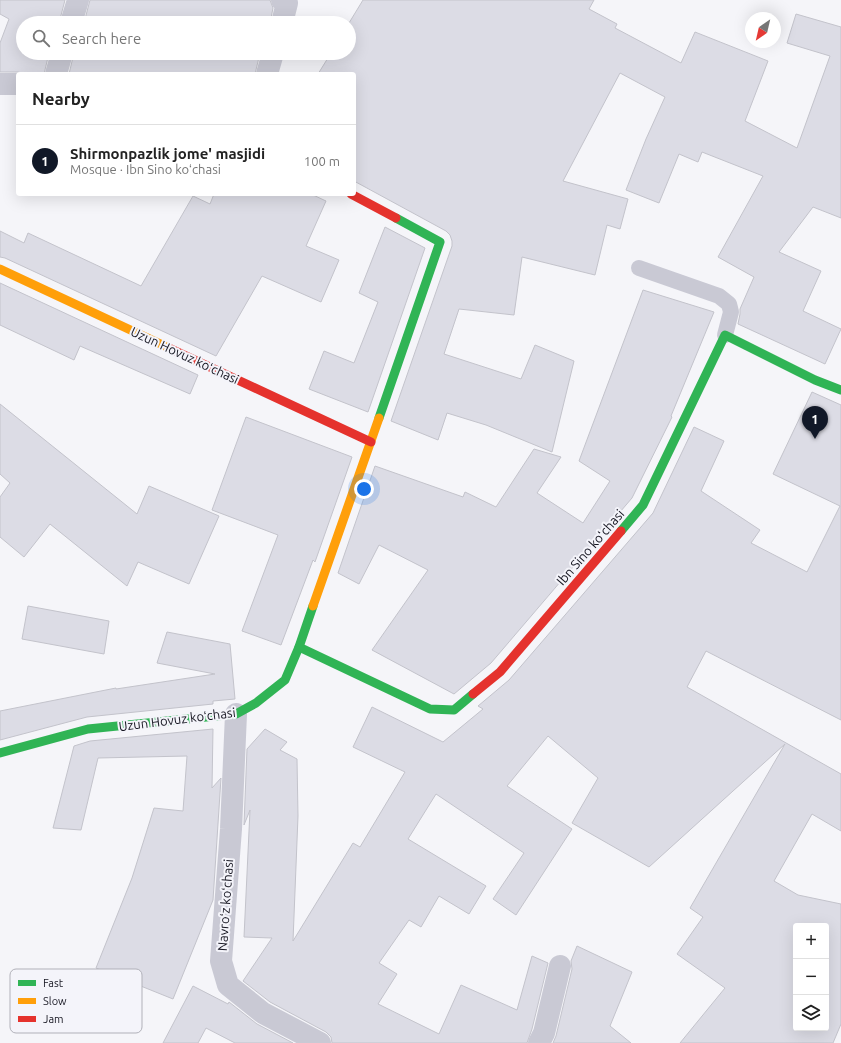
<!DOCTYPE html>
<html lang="en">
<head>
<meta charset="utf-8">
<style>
	body { margin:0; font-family:Ubuntu,sans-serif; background:#f6f6f6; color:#222 }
	.controls { position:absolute; right:12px; bottom:12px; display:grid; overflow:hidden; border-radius:4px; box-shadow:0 4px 16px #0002 }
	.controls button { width:36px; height:36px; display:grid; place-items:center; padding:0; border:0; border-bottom:1px solid #e0e0e0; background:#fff; color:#222; font:20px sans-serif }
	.compass { position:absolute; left:745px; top:12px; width:36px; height:36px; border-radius:50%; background:#fff; box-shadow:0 4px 16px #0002; rotate:214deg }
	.you { position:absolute; left:364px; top:489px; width:14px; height:14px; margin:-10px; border:3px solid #fff; border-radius:50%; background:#1a73e8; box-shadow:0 0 0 6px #1a73e833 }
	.badge { display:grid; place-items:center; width:26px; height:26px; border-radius:50%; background:#111827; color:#fff; font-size:13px; font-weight:700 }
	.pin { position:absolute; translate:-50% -33px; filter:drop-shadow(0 1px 2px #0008) }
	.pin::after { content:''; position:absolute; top:21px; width:14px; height:12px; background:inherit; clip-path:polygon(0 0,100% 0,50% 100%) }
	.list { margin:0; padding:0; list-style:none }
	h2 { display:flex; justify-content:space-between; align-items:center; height:52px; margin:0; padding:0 16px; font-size:17px }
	h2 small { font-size:13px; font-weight:400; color:#767676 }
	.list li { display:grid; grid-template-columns:26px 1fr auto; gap:12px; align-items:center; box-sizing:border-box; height:72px; padding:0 16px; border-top:1px solid #e0e0e0 }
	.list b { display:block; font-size:15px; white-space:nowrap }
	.list p { margin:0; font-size:13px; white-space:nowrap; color:#767676 }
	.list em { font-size:13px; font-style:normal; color:#767676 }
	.icon { flex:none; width:22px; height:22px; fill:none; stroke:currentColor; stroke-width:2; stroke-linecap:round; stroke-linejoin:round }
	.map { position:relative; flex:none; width:841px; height:1043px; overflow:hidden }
	.search { position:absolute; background:#fff; box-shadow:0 4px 16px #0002; left:16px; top:16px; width:340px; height:44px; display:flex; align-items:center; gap:10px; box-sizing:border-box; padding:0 14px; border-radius:22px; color:#767676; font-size:15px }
	.panel { position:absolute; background:#fff; box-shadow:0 4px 16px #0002; left:16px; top:72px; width:340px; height:124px; border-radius:4px }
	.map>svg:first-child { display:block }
</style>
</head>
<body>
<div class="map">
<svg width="841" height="1043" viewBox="0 0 841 1043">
	<rect width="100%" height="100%" fill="#f5f5f9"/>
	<g fill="#dcdce5" stroke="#c3c3cb" fill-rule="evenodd">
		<polygon points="0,0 65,0 59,23 23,23 23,53 49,53 44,74 25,74 18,72 0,72 0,43 9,19 0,14"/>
		<polygon points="90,0 270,0 273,8 270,23 84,23"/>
		<polygon points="363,0 594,0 589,9 617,24 615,28 681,63 695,32 768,61 745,121 797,148 830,56 787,43 796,14 841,27 841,218 813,207 779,252 821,271 803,311 841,329 825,364 738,324 740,314 740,309 754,277 718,257 763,176 702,152 698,162 679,154 659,203 626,190 646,139 665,97 620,73 563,181 628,199 620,229 607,225 595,275 522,257 514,315 459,309 444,354 521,379 535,345 574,361 552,452 486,425 447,413 438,440 391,421 452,246 452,241 450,235 446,231 354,181 354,74 318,74 331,53 349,53 349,23"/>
		<polygon points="74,53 260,53 255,74 69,74"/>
		<polygon points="214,194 311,194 326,201 306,246 339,260 321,302 262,276 216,356 5,258 0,257 0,231 24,243 28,233 141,286 193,196 210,204"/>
		<polygon points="385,227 425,248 368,412 309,389 324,351 354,363 378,302 359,293"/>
		<polygon points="0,283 198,375 190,394 80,346 74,360 0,325"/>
		<polygon points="643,290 714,312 671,416 672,417 632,498 491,663 454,694 372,650 428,570 379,545 359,584 338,573 375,466 463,497 465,492 496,507 534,449 561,457 537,493 583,523 610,481 579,461"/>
		<path d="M812,392l29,13v315l-135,-69 -19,36 154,87v57l-29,-17 -38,67 24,14 43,9v120l-8,19h-153l45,-55 -48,-34 26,-37 -13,-9 95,-164 -136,123 -77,-44 26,-45 -50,-42 -41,50 65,43 -56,86 -23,-16 31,-46 -88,-59 -28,45 78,47 -17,28 -30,-18 -18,31 -12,-7 -30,43 18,11 -19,30 61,30 22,-49 56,25 15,-54 16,7 -16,66 -5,14h-195l-1,-6 -5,-5 -56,-30 -27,-21 29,-43 -28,-1 6,-127 -6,15 3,-76 18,-20 22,13 -7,8 17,9 1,57 -5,125 60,-98 7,4 45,-75 -52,-25 19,-40 71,35 40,-33 -5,-3 31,-26 144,-167 41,-86 30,14 -23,50 59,39 -9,13 56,29 33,-66 -67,-32zM796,926h30v102h-30z"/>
		<polygon points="0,404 137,514 149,486 219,516 189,584 138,562 127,586 50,524 24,557 0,537 0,497 10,483 0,474"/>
		<polygon points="246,417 352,457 315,562 313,560 281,645 242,631 278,535 212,510"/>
		<polygon points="28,606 109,621 104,654 22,639"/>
		<polygon points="167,632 230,644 235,699 213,701 213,704 87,717 0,740 0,711 116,688 116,689 215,674 157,663"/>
		<polygon points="213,729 212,788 221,778 213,900 173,999 96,968 132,878 154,808 183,811 187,756 98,758 81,830 53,828 74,746 90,741"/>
		<polygon points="577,946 632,972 610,1026 631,1043 553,1043 556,1036 572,969 571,961"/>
		<polygon points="193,986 228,1004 229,1002 257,1024 293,1043 235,1043 206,1028 198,1043 163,1043"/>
	</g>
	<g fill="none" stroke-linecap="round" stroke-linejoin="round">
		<polyline stroke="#c9c9d4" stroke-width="16" points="639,268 719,296 729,304 731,312 725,335"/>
		<g stroke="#c9c9d4" stroke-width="22">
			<polyline points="71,23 78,0"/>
			<polyline points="282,23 287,3 282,0"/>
			<polyline points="56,74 62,53"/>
			<polyline points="267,74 273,53"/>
			<polyline points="0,84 18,84"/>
			<polyline points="236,714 231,829 221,961 228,985 263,1013 320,1043"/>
			<polyline points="539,1043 544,1033 560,966"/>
		</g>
		<g stroke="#30b455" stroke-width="9">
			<polyline points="379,418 440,242 396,218"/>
			<polyline points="621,531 643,505 725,335 815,380 841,390"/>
			<polyline points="299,647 430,709 454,710 473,694"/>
			<polyline points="0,753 88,729 236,714 256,703 285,680 299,647 313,606"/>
		</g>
		<g stroke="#ff9f0a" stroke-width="9">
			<polyline points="0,269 169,348"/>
			<polyline points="313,606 379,418"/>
		</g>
		<g stroke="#e5322d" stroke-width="9">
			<polyline points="351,194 396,218"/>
			<polyline points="169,348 371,442"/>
			<polyline points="473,694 500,672 621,531"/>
		</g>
	</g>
	<g text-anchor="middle" stroke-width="4" stroke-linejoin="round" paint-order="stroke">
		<g font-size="13" fill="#161621" stroke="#f4f4fa">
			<text transform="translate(185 355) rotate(25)" y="5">Uzun Hovuz koʻchasi</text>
			<text transform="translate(590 547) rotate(-49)" y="5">Ibn Sino koʻchasi</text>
			<text transform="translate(177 719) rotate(-7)" y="5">Uzun Hovuz koʻchasi</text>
			<text transform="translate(225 905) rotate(-86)" y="5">Navroʻz koʻchasi</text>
		</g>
	</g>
	<rect x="10" y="969" width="132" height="64" rx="6" fill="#f4f4fa" stroke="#b1b1b9" stroke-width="1"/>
	<rect x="18" y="980" width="18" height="6" fill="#30b455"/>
	<rect x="18" y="998" width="18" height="6" fill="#ff9f0a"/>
	<rect x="18" y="1016" width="18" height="6" fill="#e5322d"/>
	<g font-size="11" fill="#161621">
		<text x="43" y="987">Fast</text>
		<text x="43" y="1005">Slow</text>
		<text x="43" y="1023">Jam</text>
	</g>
</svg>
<div class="controls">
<button>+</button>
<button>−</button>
<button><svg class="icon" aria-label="layers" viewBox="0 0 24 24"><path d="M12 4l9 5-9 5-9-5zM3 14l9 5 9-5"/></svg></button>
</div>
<svg class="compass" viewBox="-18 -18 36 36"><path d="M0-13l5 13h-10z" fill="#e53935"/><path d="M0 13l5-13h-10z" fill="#767676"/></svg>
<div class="you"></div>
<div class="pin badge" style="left:815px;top:439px">1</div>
<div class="search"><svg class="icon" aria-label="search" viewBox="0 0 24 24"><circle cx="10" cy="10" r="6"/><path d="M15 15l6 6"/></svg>Search here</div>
<section class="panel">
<h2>Nearby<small></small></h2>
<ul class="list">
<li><span class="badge">1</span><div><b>Shirmonpazlik jome' masjidi</b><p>Mosque · Ibn Sino koʻchasi</p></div><em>100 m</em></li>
</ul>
</section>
</div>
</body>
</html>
